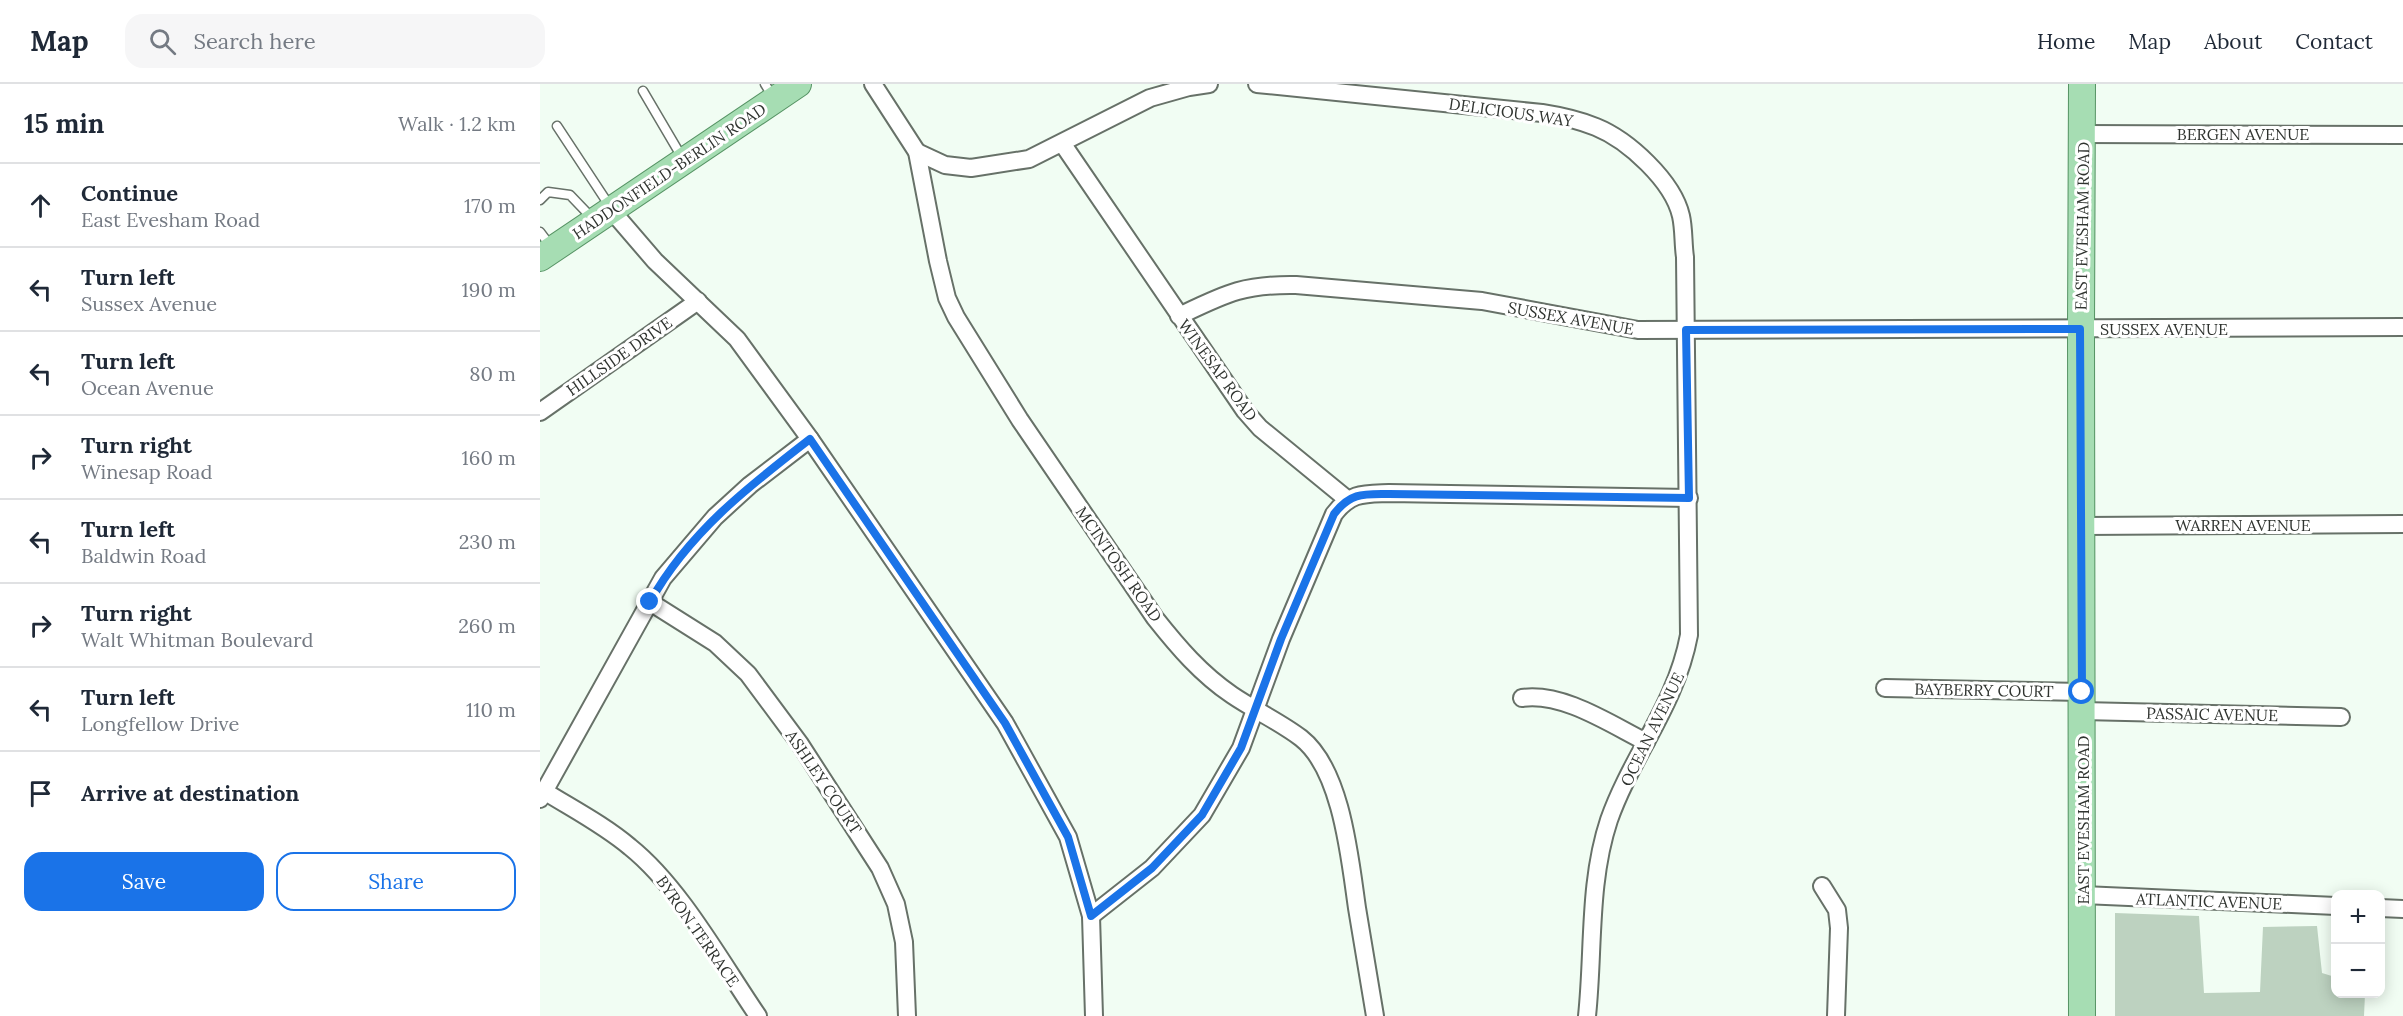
<!DOCTYPE html>
<html lang="en">
<head>
<meta charset="utf-8">
<style>
	body { margin:0; font-family:Lora,serif; background:#f6f6f7; color:#1f2937 }
	.controls { position:absolute; right:18px; bottom:18px; display:grid; overflow:hidden; border-radius:12px; box-shadow:0 3px 15px #0003 }
	.controls button { width:54px; height:54px; display:grid; place-items:center; padding:0; border:0; border-bottom:2px solid #e0e1e3; background:#fff; color:#1f2937; font:30px sans-serif }
	.stop { position:absolute; width:18px; height:18px; margin:-14px; border:4px solid #1a73e8; border-radius:50%; background:#fff }
	.stop.end { background:#1a73e8; border-color:#fff; box-shadow:0 2px 6px #0008 }
	.list { margin:0; padding:0; list-style:none }
	h2 { display:flex; justify-content:space-between; align-items:center; height:78px; margin:0; padding:0 24px; font-size:26px }
	h2 small { font-size:20px; font-weight:400; color:#747a83 }
	.list li { display:grid; grid-template-columns:39px 1fr auto; gap:18px; align-items:center; box-sizing:border-box; height:84px; padding:0 24px; border-top:2px solid #e0e1e3 }
	.list b { display:block; font-size:22px; white-space:nowrap }
	.list p { margin:0; font-size:20px; white-space:nowrap; color:#747a83 }
	.list em { font-size:20px; font-style:normal; color:#747a83 }
	.actions { display:flex; gap:12px; padding:18px 24px }
	.actions a { flex:1; padding:14px 0; border:2px solid #1a73e8; border-radius:18px; text-align:center; font-size:21px; color:#1a73e8 }
	.actions .main { background:#1a73e8; color:#fff }
	.icon { flex:none; width:33px; height:33px; fill:none; stroke:currentColor; stroke-width:2; stroke-linecap:round; stroke-linejoin:round }
	.map { position:relative; flex:none; width:1863px; height:932px; overflow:hidden }
	header { display:flex; align-items:center; gap:36px; box-sizing:border-box; height:84px; padding:0 30px; background:#fff; border-bottom:2px solid #e0e1e3 }
	header strong { font-size:28px }
	nav { display:flex; gap:33px; margin-inline-start:auto; font-size:21px }
	.search { width:420px; height:54px; background:#f6f6f7; display:flex; align-items:center; gap:15px; box-sizing:border-box; padding:0 21px; border-radius:18px; color:#747a83; font-size:22px }
	main { display:flex }
	aside { flex:1; background:#fff }
	.map>svg:first-child { display:block }
</style>
</head>
<body>
<header>
<strong>Map</strong>
<div class="search"><svg class="icon" aria-label="search" viewBox="0 0 24 24"><circle cx="10" cy="10" r="6"/><path d="M15 15l6 6"/></svg>Search here</div>
<nav><a>Home</a><a>Map</a><a>About</a><a>Contact</a></nav>
</header>
<main>
<aside>
<h2>15 min<small>Walk · 1.2 km</small></h2>
<ul class="list">
<li><svg class="icon" aria-label="ahead" viewBox="0 0 24 24"><path d="M12 20V5M6 11l6-6 6 6"/></svg><div><b>Continue</b><p>East Evesham Road</p></div><em>170 m</em></li>
<li><svg class="icon" aria-label="left" viewBox="0 0 24 24"><path d="M17 20v-9H6M10 6l-5 5 5 5"/></svg><div><b>Turn left</b><p>Sussex Avenue</p></div><em>190 m</em></li>
<li><svg class="icon" aria-label="left" viewBox="0 0 24 24"><path d="M17 20v-9H6M10 6l-5 5 5 5"/></svg><div><b>Turn left</b><p>Ocean Avenue</p></div><em>80 m</em></li>
<li><svg class="icon" aria-label="right" viewBox="0 0 24 24"><path d="M7 20v-9h11M14 6l5 5-5 5"/></svg><div><b>Turn right</b><p>Winesap Road</p></div><em>160 m</em></li>
<li><svg class="icon" aria-label="left" viewBox="0 0 24 24"><path d="M17 20v-9H6M10 6l-5 5 5 5"/></svg><div><b>Turn left</b><p>Baldwin Road</p></div><em>230 m</em></li>
<li><svg class="icon" aria-label="right" viewBox="0 0 24 24"><path d="M7 20v-9h11M14 6l5 5-5 5"/></svg><div><b>Turn right</b><p>Walt Whitman Boulevard</p></div><em>260 m</em></li>
<li><svg class="icon" aria-label="left" viewBox="0 0 24 24"><path d="M17 20v-9H6M10 6l-5 5 5 5"/></svg><div><b>Turn left</b><p>Longfellow Drive</p></div><em>110 m</em></li>
<li><svg class="icon" aria-label="arrive" viewBox="0 0 24 24"><path d="M6 21V4h12l-3 4 3 4H6"/></svg><div><b>Arrive at destination</b></div></li>
</ul>
<div class="actions"><a class="main">Save</a><a>Share</a></div>
</aside>
<div class="map">
<svg width="1863" height="932" viewBox="0 0 1863 932">
	<rect width="100%" height="100%" fill="#f1fdf3"/>
	<polygon fill="#bdd2c0" points="1575,829 1659,832 1664,909 1720,908 1723,843 1777,842 1782,889 1795,893 1796,910 1825,910 1824,932 1575,932"/>
	<g fill="none" stroke-linecap="round" stroke-linejoin="round">
		<defs>
			<g id="service">
				<polyline points="225,0 233,13"/>
				<polyline points="103,7 143,75"/>
				<polyline points="17,42 71,124"/>
				<polyline points="0,116 8,108 30,111 53,135"/>
				<polyline points="0,148 12,164"/>
			</g>
			<g id="minor">
				<path d="M333,0l44,68 21,109 9,37 9,19 64,103 135,198c23,29 46,56 77,77 22,15 48,27 69,43 41,32 49,122 56,170 6,36 12,72 18,108"/>
				<path d="M717,0l285,29c19,3 37,7 54,14 32,13 77,54 85,89 3,13 2,28 4,41l4,378c-13,70 -57,120 -80,185 -21,63 -15,131 -22,196"/>
				<polyline points="1542,50 1863,51"/>
				<polyline points="522,59 705,327 720,344 808,416"/>
				<polyline points="377,68 405,81 431,84 489,75 610,14 649,3 669,0"/>
				<polyline points="72,127 115,177 197,255 270,355 465,639 528,753 551,832 554,932"/>
				<path d="M639,232c46,-22 64,-32 117,-31l186,16 156,29 765,-3"/>
				<polyline points="0,328 158,217"/>
				<polyline points="1543,442 1863,440"/>
				<polyline points="110,518 175,559 208,590 260,660 340,784 356,820 364,858 367,932"/>
				<polyline points="1345,604 1542,608"/>
				<path d="M982,614c41,-6 88,26 124,44"/>
				<polyline points="1542,627 1801,633"/>
				<path d="M4,707c29,18 60,34 86,56 50,40 91,115 128,169"/>
				<polyline points="0,715 123,494 175,433 210,401 270,355"/>
				<polyline points="1282,802 1297,826 1299,844 1296,932"/>
				<polyline points="1543,811 1796,822"/>
				<polyline points="1840,824 1863,825"/>
				<path d="M551,832l61,-48 50,-53 39,-67 40,-109 53,-125c17,-22 30,-20 55,-21l300,5"/>
			</g>
			<g id="primary">
				<polyline points="1542,0 1541,245 1542,932"/>
				<polyline points="0,174 258,0"/>
			</g>
		</defs>
		<use href="#service" stroke="#677168" stroke-width="11"/>
		<use href="#minor" stroke="#677168" stroke-width="20"/>
		<use href="#primary" stroke="#569364" stroke-width="28"/>
		<use href="#service" stroke="#fff" stroke-width="8"/>
		<use href="#minor" stroke="#fff" stroke-width="16"/>
		<use href="#primary" stroke="#a6ddb3" stroke-width="26"/>
	</g>
	<g fill="none" stroke-linecap="round" stroke-linejoin="round">
		<path stroke="#1a73e8" stroke-width="8" d="M110,518c38,-69 99,-116 160,-163l195,284 63,114 23,79 61,-48 50,-53 39,-67 40,-109 53,-125c17,-22 30,-20 55,-20l300,4 -3,-168 394,-1 2,363"/>
	</g>
	<g text-anchor="middle" stroke-width="6" stroke-linejoin="round" paint-order="stroke">
		<g font-size="16" fill="#2f332f" stroke="#fff">
			<text transform="translate(971 28) rotate(8)" y="6">DELICIOUS WAY</text>
			<text x="1703" y="56">BERGEN AVENUE</text>
			<text transform="translate(129 87) rotate(-34)" y="6">HADDONFIELD-BERLIN ROAD</text>
			<text transform="translate(1542 142) rotate(-89)" y="6">EAST EVESHAM ROAD</text>
			<text transform="translate(1031 234) rotate(10)" y="6">SUSSEX AVENUE</text>
			<text x="1624" y="251">SUSSEX AVENUE</text>
			<text transform="translate(79 272) rotate(-35)" y="6">HILLSIDE DRIVE</text>
			<text transform="translate(678 286) rotate(54)" y="6">WINESAP ROAD</text>
			<text x="1703" y="447">WARREN AVENUE</text>
			<text transform="translate(579 480) rotate(55)" y="6">MCINTOSH ROAD</text>
			<text transform="translate(1444 606) rotate(1)" y="6">BAYBERRY COURT</text>
			<text transform="translate(1672 630) rotate(1)" y="6">PASSAIC AVENUE</text>
			<text transform="translate(1112 645) rotate(-64)" y="6">OCEAN AVENUE</text>
			<text transform="translate(284 698) rotate(56)" y="6">ASHLEY COURT</text>
			<text transform="translate(1543 736) rotate(-90)" y="6">EAST EVESHAM ROAD</text>
			<text transform="translate(1669 817) rotate(2)" y="6">ATLANTIC AVENUE</text>
			<text transform="translate(158 847) rotate(55)" y="6">BYRON TERRACE</text>
		</g>
	</g>
</svg>
<div class="controls">
<button>+</button>
<button>−</button>
</div>
<div class="stop" style="left:1542px;top:608px"></div>
<div class="stop end" style="left:110px;top:518px"></div>
</div>
</main>
</body>
</html>
